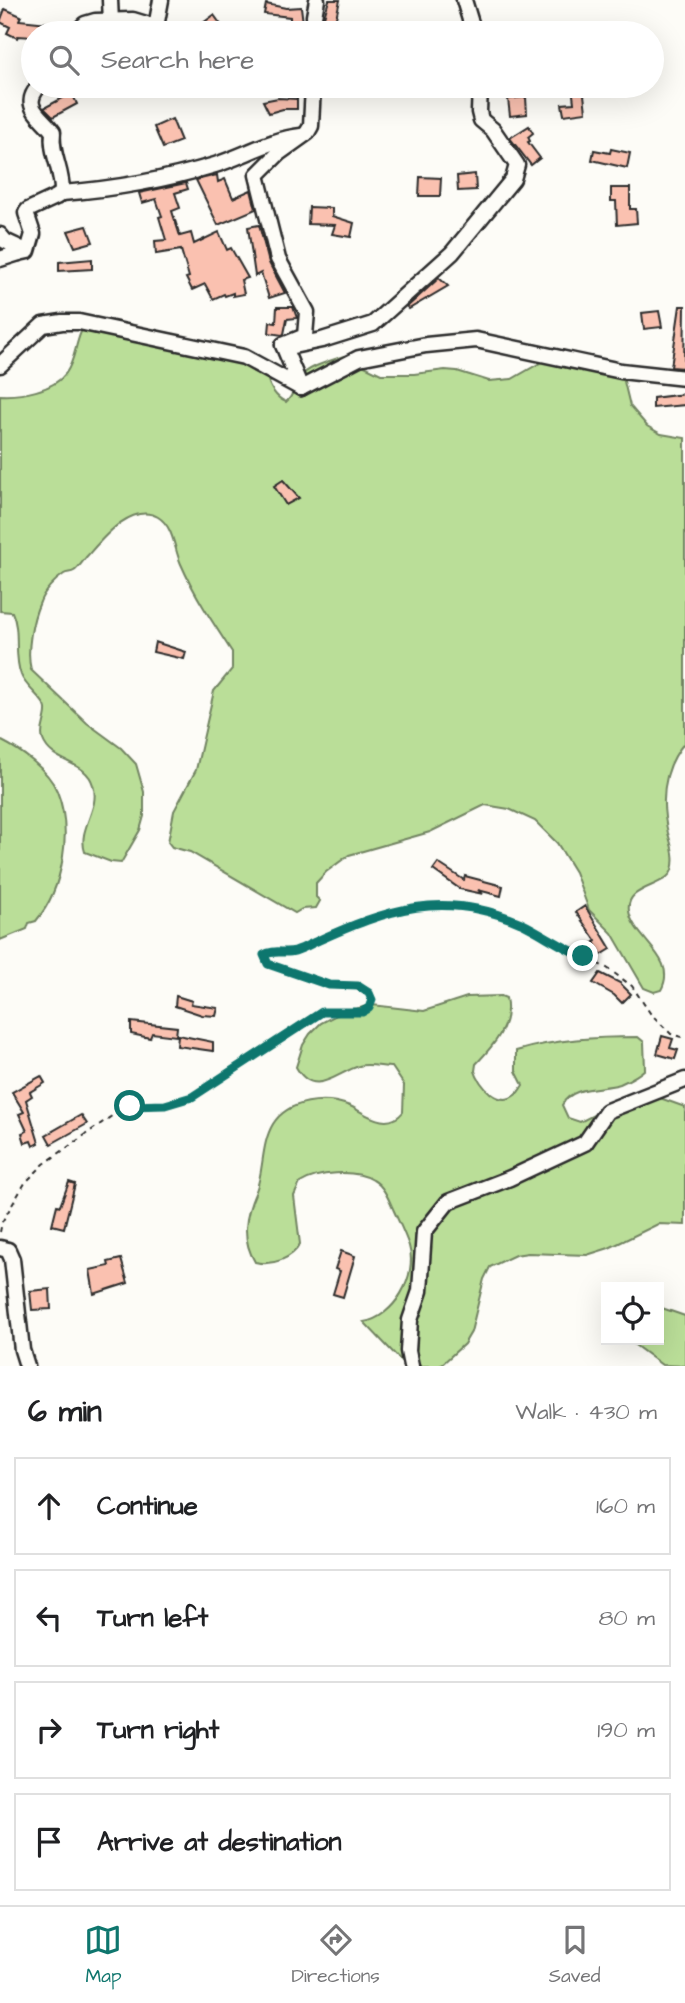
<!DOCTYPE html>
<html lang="en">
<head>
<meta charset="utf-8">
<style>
	body { margin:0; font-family:"Architects Daughter",sans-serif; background:#f2f2f2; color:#202124 }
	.controls { position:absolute; right:21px; bottom:21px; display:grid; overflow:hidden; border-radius:0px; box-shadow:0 7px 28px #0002 }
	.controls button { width:63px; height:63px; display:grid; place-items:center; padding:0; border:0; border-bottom:2px solid #e0e0e0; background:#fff; color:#202124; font:35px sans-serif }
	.stop { position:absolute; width:21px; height:21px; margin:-16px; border:5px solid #0f766e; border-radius:50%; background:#fff }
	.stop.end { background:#0f766e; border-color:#fff; box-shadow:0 2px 7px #0008 }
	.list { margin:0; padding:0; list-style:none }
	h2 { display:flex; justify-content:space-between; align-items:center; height:91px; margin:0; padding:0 28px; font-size:30px }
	h2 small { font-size:23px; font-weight:400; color:#757577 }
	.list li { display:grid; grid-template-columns:46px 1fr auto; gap:21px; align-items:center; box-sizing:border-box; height:98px; margin:0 14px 14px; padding:0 14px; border:2px solid #e0e0e0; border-radius:0px }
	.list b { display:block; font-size:26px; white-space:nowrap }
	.list em { font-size:23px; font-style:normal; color:#757577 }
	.icon { flex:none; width:38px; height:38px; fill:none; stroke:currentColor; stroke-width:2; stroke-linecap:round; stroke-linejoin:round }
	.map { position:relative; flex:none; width:685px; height:1366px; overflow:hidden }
	.search { position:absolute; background:#fff; box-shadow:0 7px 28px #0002; left:21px; right:21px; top:21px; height:77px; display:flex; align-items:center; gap:18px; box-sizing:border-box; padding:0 24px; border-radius:38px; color:#757577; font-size:26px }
	.sheet { height:539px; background:#fff }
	nav { display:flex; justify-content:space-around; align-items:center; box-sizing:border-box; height:98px; border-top:2px solid #e0e0e0; background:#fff; font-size:19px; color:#757577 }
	nav a { display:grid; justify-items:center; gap:4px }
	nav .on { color:#0f766e }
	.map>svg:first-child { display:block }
</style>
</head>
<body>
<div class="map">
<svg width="685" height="1366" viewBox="0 0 685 1366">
	<rect width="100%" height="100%" fill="#fdfcf7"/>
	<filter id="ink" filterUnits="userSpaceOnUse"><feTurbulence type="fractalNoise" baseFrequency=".0143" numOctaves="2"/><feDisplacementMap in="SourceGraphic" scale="14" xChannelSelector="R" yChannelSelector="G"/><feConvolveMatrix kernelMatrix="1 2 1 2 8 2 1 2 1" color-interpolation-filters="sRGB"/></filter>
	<g filter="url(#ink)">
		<g fill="#bade98" stroke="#728462" stroke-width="2">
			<path d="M90,318l143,32 34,26c2,11 9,22 19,26 9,-7 7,-15 13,-24 10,-12 31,-17 45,-22l37,18h33l31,-4 12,1 32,10 23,-2 42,-24 43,3 13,4 12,11 8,33 17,20 14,8 24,4v304c-22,26 -25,58 -17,91 3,11 8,25 4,37 -6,18 -47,15 -43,41 4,28 50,47 32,79l-7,2 -10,-4 -32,-55 -23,-23 -14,-38 -18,-29 -22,-22 -26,-12 -24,-4 -55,27 -81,23 -23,17 -10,11v14l4,4 -4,7 -14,1 -7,4 -105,-61 -18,-5 -4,-5 6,-31 22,-41 18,-79 18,-22v-17c-19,-29 -37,-56 -51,-88 -7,-15 -7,-37 -23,-47 -26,-15 -55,21 -70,38 -4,4 -9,13 -14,16 -3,2 -7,1 -10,3 -9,6 -20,17 -24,28 -8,18 -14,49 -9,68l56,53 34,25 15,16 8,28v24l-4,14 -19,33 -10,-1 -26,-10c-8,-24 16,-43 8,-67 -7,-25 -41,-21 -50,-45 -4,-10 4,-21 3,-31 -1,-9 -21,-22 -25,-34 -8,-20 0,-44 -9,-63l-12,-1v-216c20,1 53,-4 66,-22 12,-17 8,-38 24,-55z"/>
			<path d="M0,740c20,10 48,29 57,51 16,40 6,98 -21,130l-7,2 -2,6 -27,11z"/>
			<path d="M501,996l5,2c6,27 -12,47 -30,66l-1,7c4,14 24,37 40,24 4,-2 5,-6 8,-10l-7,-14v-20c40,-12 80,-14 122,-14l6,5 1,27c-7,7 -16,11 -25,15 -19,6 -48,1 -58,21l6,13 12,4 49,-25 31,1 25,9v118l-27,-1 -49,24 -22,7 -59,-2 -13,2 -25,12 -6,12 -13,53 -7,12 -24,22h-34l-42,-44c30,-5 54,-46 45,-76 -4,-12 -10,-24 -15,-35 -5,-11 -10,-25 -21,-31 -18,-11 -56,-8 -73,3l-6,13 6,48c-8,15 -28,22 -45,18 -14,-24 -10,-46 1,-71 8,-21 5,-47 17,-67 15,-24 52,-28 77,-18 15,7 37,26 53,6l1,-27 -12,-18c-10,0 -24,-4 -33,-1 -23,7 -45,33 -63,1l7,-22 7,-11 11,-11 19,-10 32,-8 52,6 43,-14z"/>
			<polygon points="659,1307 685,1316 685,1366 662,1365 628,1340 659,1340"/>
		</g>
		<g fill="#fac1b0" stroke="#2b2b2b" stroke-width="2">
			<polygon points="329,0 340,0 333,31 324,29 324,17"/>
			<polygon points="266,4 286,8 301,7 304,31 290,30 290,17 264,14"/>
			<polygon points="5,9 21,16 19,20 57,24 56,33 33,33 33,37 18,36 17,38 7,33 10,27 0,22"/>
			<polygon points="214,15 224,29 219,33 204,33 199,26"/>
			<polygon points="572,86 583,86 586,112 564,115 562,104 574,103"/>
			<polygon points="72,93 77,104 53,117 44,108"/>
			<polygon points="526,97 527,114 510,116 508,99"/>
			<polygon points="278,98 297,99 297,109 283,109 269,113 263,101"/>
			<polygon points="172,119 181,141 163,148 154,127"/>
			<polygon points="529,126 533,133 528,137 530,141 528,142 540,158 531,165 510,138"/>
			<polygon points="611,149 630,153 627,168 592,160 594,150 610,153"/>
			<polygon points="475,174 476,190 458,191 457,176"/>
			<polygon points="217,175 218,182 225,179 233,198 251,190 256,209 218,225 196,180"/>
			<polygon points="420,177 441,178 440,196 419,196"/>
			<polygon points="186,183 188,189 175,193 180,208 172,211 180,236 191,233 194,244 219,232 227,250 231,248 248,278 241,280 244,294 233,296 233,293 225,296 224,294 213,299 205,284 192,290 186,278 189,277 181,250 156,254 155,241 166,240 159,217 162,216 156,199 142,203 139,193"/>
			<polygon points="611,188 630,188 630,209 636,209 637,223 617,225 616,201 611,201"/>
			<polygon points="309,207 332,208 332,216 354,223 351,237 332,234 335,225 308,224"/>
			<polygon points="259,225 269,263 285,293 269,298 261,273 255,276 248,227"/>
			<polygon points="87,226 93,242 75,247 68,231"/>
			<polygon points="92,259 92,269 59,271 59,262"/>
			<polygon points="439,278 448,286 409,309 407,307"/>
			<polygon points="680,306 685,306 684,368 671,367"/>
			<polygon points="277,307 293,307 297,318 287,319 284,334 282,335 269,333 270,322 276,323"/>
			<polygon points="659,311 662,327 644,329 642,313"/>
			<polygon points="685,394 685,405 653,408 653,398"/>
			<polygon points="283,480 299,498 286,505 274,486"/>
			<polygon points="155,642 186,652 184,659 153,652"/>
			<polygon points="438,863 464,880 465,876 503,886 501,896 478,890 483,894 460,889 433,870"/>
			<polygon points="585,906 611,949 601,955 594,942 596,941 576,912"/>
			<polygon points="600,973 620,983 631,994 622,1003 614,995 593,983"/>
			<polygon points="176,996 192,1001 191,1004 218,1008 216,1016 202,1015 175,1006"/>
			<polygon points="131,1022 177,1027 176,1036 152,1033 150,1038 131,1034"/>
			<polygon points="178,1035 213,1042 213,1051 177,1046"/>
			<polygon points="662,1036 673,1039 670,1048 678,1050 675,1059 657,1054"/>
			<polygon points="41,1076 45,1083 30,1092 32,1096 26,1100 39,1143 33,1146 31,1141 25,1143 22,1133 27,1131 19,1114 24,1112 12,1092"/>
			<polygon points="81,1115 87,1124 51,1144 46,1135"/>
			<polygon points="69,1182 75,1184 64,1228 52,1225 57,1205 60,1206"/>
			<polygon points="341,1251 355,1256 343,1297 333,1294 340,1271 335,1269"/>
			<polygon points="121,1259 128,1283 94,1294 90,1270 109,1266 108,1262"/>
			<polygon points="50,1289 51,1309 32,1310 30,1291"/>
		</g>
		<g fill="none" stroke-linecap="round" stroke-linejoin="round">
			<defs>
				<g id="street">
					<polyline points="110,0 111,22"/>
					<polyline points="464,0 474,33"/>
					<polyline points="76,33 85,24 95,21 133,20 156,27 161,0"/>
					<polyline points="315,33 314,16 317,0"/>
					<path d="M62,193c52,-4 103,-13 153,-28 29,-9 56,-26 86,-29"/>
					<polyline points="0,235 5,241 20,248 19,253 0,259"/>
					<path d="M19,253l9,-2 5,-17 -7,-21 2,-3 28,-13 6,-4c1,-22 -12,-40 -9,-61 -11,-16 -33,-25 -14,-46"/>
					<polyline points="283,345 293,346 322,340 373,324 452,253 513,179 517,165 493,130 481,120 479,112 480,86"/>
					<polyline points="0,365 43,325 62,322 79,322 244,357 301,388"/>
					<polyline points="301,388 359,358 426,345 476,340 621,371 685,378"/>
					<polyline points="301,388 283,345 305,336 307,312 278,259 257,175 279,153 307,133 311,126 313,86"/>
					<polyline points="0,1248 8,1250 12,1259 22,1350 27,1366"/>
					<polyline points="411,1366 408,1351 410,1320 420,1291 424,1232 448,1202 510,1178 585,1143 607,1111 685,1080"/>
				</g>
			</defs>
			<use href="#street" stroke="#2b2b2b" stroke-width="19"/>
			<path stroke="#2b2b2b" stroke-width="2" stroke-dasharray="5 5" stroke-linecap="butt" d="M0,1232l2,-10 23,-39 19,-19 79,-56 7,-2 35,-1 28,-8 129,-85h40l7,-4 3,-8 -3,-7c-14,-8 -27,-5 -43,-9 -19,-5 -39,-13 -58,-20l-4,-9 5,-3 26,-1 65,-29 36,-11 33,-7h23l52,13 20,8 35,21 48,22 25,18 18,27 21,21 14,4"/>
			<use href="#street" stroke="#fdfcf7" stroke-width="14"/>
		</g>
	</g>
	<g fill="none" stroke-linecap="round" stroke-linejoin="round" filter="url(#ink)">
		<path stroke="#0f766e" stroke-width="9" d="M130,1106l35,-1 27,-8 130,-85h40l7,-4 3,-8 -3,-7 -11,-7 -29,-1 -61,-21 -4,-9c9,-6 21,-1 31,-4 7,-2 14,-6 20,-9 73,-33 128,-53 206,-19 21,10 40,24 62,33"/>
	</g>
</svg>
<div class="controls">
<button><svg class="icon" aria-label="locate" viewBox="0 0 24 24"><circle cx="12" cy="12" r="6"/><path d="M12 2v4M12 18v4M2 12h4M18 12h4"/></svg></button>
</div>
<div class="stop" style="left:130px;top:1106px"></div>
<div class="stop end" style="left:583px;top:956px"></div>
<div class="search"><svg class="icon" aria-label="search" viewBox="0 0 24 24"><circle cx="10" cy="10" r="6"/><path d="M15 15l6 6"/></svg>Search here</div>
</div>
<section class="sheet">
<h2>6 min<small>Walk · 430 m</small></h2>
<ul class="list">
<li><svg class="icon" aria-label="ahead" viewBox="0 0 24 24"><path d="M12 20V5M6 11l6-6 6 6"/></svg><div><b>Continue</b></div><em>160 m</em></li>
<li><svg class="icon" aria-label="left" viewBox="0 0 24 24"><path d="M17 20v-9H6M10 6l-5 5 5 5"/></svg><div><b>Turn left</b></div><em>80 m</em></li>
<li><svg class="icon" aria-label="right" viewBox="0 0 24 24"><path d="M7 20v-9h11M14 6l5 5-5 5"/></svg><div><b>Turn right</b></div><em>190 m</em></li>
<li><svg class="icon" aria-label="arrive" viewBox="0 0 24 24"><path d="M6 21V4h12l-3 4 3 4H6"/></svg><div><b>Arrive at destination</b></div></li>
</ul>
</section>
<nav>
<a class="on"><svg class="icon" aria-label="map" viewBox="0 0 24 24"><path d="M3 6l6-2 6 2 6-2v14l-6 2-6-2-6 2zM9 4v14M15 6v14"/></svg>Map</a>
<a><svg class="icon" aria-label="directions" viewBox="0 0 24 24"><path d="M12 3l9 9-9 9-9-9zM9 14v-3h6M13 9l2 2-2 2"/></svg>Directions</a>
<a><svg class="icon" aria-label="saved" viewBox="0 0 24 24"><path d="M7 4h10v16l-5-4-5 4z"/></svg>Saved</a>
</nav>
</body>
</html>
